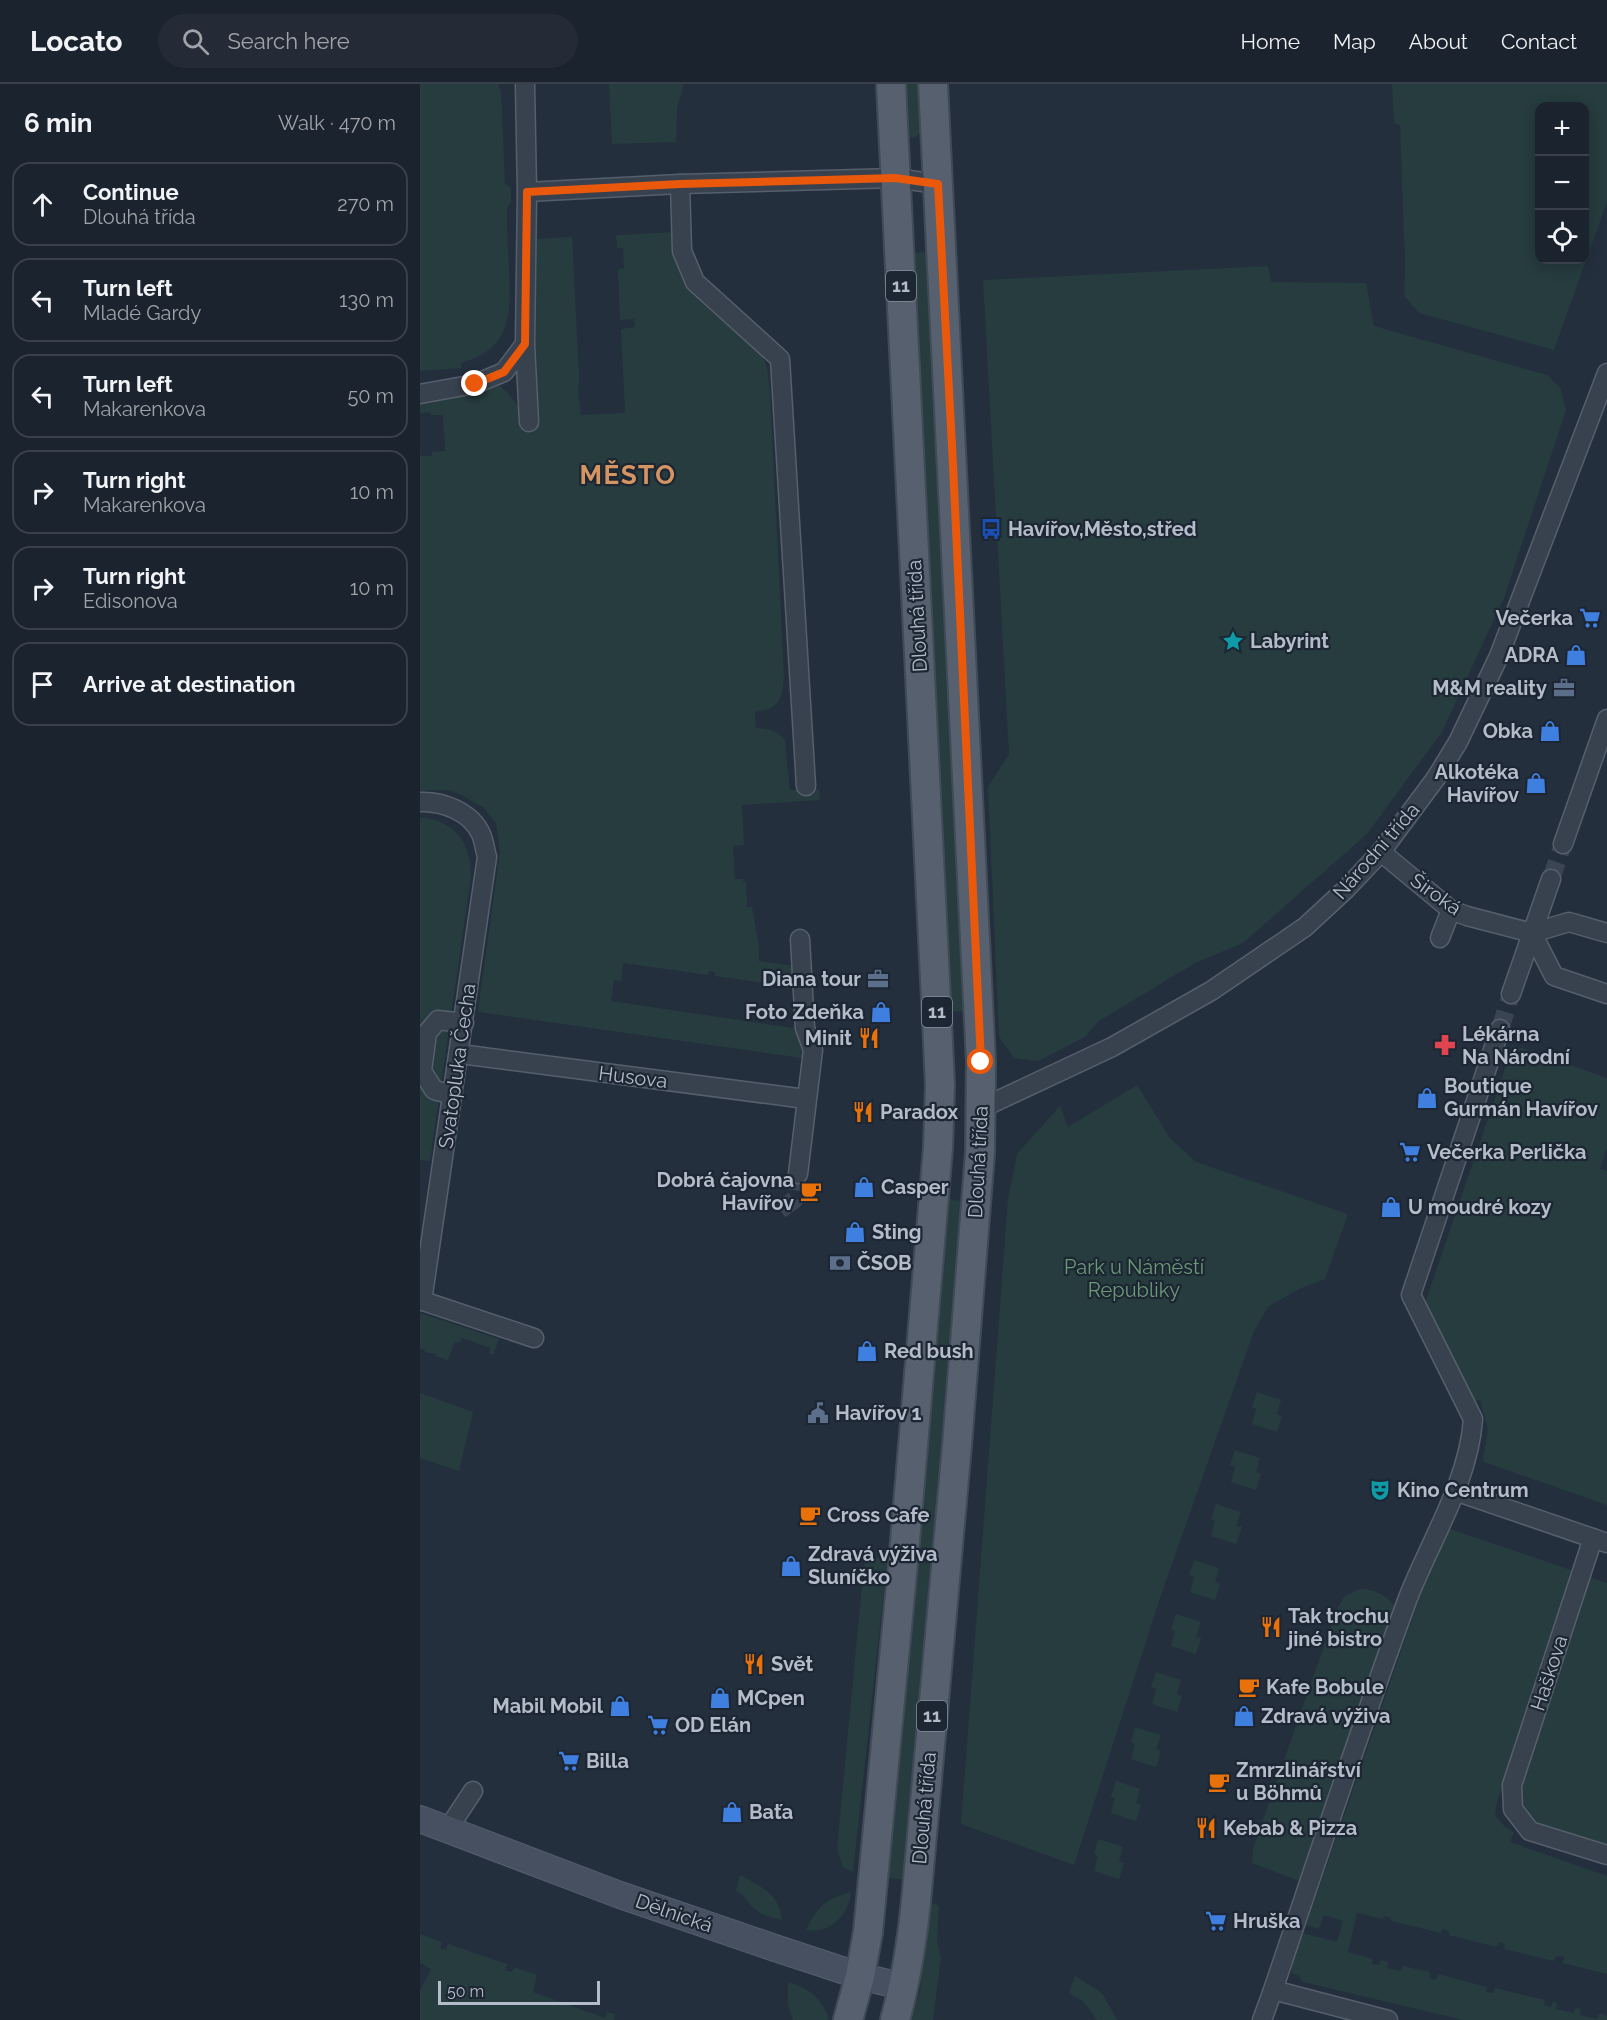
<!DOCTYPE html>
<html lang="en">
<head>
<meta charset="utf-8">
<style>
	body { margin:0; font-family:Raleway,sans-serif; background:#242b36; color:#f1f3f6 }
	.controls { position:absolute; right:18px; top:18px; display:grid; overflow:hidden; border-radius:12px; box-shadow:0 3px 15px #0003 }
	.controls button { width:54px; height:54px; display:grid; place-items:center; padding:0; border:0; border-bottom:2px solid #39404a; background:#1b232e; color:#f1f3f6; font:30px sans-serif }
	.scale { position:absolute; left:18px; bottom:15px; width:162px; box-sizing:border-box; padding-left:6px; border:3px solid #b4bcc9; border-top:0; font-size:16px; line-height:21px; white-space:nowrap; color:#b4bcc9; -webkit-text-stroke:4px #1d2633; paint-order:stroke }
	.stop { position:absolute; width:18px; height:18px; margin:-14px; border:4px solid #ea580c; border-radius:50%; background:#fff }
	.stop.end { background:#ea580c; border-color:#fff; box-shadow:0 2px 6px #0008 }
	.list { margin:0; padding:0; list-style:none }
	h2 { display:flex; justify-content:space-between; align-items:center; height:78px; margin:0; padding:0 24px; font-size:26px }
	h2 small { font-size:20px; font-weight:400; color:#a0a4aa }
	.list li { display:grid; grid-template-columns:39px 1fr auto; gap:18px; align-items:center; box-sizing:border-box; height:84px; margin:0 12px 12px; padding:0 12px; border:2px solid #39404a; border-radius:18px }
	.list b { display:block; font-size:22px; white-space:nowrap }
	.list p { margin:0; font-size:20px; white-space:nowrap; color:#a0a4aa }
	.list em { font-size:20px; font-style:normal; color:#a0a4aa }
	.icon { flex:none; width:33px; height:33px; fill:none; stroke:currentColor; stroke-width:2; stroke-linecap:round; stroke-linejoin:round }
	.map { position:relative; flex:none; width:1187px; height:1936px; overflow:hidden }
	header { display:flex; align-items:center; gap:36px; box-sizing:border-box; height:84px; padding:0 30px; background:#1b232e; border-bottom:2px solid #39404a }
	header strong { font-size:28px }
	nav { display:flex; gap:33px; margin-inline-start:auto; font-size:21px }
	.search { width:420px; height:54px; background:#242b36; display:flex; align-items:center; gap:15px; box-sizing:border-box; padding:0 21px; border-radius:33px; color:#a0a4aa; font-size:22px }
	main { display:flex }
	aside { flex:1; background:#1b232e }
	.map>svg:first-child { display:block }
</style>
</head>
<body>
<header>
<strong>Locato</strong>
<div class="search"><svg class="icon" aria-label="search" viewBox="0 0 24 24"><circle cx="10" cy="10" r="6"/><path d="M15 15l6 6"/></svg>Search here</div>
<nav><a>Home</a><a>Map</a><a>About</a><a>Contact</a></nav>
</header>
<main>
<aside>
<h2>6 min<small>Walk · 470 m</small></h2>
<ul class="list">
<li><svg class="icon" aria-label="ahead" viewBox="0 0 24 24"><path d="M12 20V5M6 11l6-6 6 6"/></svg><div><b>Continue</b><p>Dlouhá třída</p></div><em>270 m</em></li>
<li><svg class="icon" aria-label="left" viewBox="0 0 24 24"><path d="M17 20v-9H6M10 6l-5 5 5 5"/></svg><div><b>Turn left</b><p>Mladé Gardy</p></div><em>130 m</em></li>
<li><svg class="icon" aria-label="left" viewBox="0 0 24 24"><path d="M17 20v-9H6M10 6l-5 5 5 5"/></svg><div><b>Turn left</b><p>Makarenkova</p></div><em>50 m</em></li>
<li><svg class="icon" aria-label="right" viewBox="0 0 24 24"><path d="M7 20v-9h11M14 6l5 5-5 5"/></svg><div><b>Turn right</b><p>Makarenkova</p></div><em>10 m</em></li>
<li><svg class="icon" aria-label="right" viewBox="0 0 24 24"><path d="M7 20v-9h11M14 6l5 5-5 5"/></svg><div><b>Turn right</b><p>Edisonova</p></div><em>10 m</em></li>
<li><svg class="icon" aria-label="arrive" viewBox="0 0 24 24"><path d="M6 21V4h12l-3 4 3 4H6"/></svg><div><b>Arrive at destination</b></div></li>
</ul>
</aside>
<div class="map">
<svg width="1187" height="1936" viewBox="0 0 1187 1936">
	<rect width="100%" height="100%" fill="#242f3e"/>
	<g fill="#263c3f" fill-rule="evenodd">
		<path d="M0,0h78l3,8 4,91 6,5v14l-4,6c0,21 1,41 2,61 2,44 3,80 -48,94l1,5 -42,3z"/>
		<polygon points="189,0 264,0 257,24 256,58 192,60"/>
		<polygon points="482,0 500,0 502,48 494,54 488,53 484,49"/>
		<path d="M972,0h215v118l-53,148 -135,-37 -15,-17 1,-33 -5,-137 -6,-3zM1120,22h44v154h-44z"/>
		<path d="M254,148l20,58 69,67 4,10 3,24 14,284c-1,22 -4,35 -29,37l1,16c13,1 20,2 29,12l5,50 29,-1 1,11 -78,5 2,40 -11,1 2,33h8v3h3l1,25h5l7,40v14l36,5 4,22 -84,-12v-4l-6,-1 -1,4 -85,-12 -2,18 -7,-1 -3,21 182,27 1,-5 6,-1 2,36 -323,-46 -1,-2 22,-158 -4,-29 -12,-15 -24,-14 -13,-4 -27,1v-338l1,3h11v-4l13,-1 -2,-36h-12l-1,-3 -10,1v-24l77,-5c16,11 23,27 36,41l6,-2 -8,-179 4,-5 37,-2 7,141 -1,13 3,24 44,-2 -4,-84 14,-2 -1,-8 -14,1 -2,-51 6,-1 -1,-20h-6l-1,-13z"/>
		<polygon points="508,168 547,927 529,928 490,169"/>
		<polygon points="848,182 851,198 946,199 954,242 1127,291 1141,305 1146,326 1084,514 1022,648 947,750 823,859 775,879 679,937 665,953 618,977 594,974 579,953 568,703 589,670 563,196"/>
		<path d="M0,733c35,4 51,25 51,60l-41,284 -10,-1z"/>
		<polygon points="1093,961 1187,994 1187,1064 1180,1085 1187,1087 1187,1421 1064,1378 1063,1375 1068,1345 1060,1316 1051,1317 1004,1222"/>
		<polygon points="717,1001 750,1054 776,1078 928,1130 905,1195 879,1205 848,1223 834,1247 740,1514 654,1781 541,1740 588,1115 597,1070 640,1022 648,1043"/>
		<polygon points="528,1115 541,1117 515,1465 497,1463"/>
		<polygon points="0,1229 79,1255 73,1271 69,1269 70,1264 42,1254 40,1259 35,1258 28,1276 16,1272 16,1270 5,1268 5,1266 1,1265 0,1266"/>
		<polygon points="837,1308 861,1316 857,1330 862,1332 857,1348 832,1340 836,1325 832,1323"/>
		<polygon points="0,1309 53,1328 39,1387 0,1374"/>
		<polygon points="815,1366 840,1374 836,1388 841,1390 836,1406 811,1398 815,1383 810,1381"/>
		<polygon points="796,1420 821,1428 816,1442 822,1443 816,1460 791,1452 795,1437 791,1435"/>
		<polygon points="1024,1443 1157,1488 1077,1718 1075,1731 1085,1743 1094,1748 1090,1758 1187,1792 1187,1890 1143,1879 1144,1873 1136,1872 1134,1877 1084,1865 1085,1860 1079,1858 1077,1863 1029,1851 1029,1847 1022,1845 1021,1849 971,1837 971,1834 964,1832 963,1835 937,1829 928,1868 953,1875 952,1880 959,1881 961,1876 968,1878 967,1884 981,1887 983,1882 1010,1888 1009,1894 1016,1896 1018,1890 1067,1903 1066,1908 1073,1909 1075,1904 1125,1916 1124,1921 1131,1923 1133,1918 1137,1919 1136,1925 1154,1929 1155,1924 1161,1925 1160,1931 1177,1935 1179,1929 1187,1932 1187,1936 1043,1936 883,1898 879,1892 871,1889 872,1880 883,1849 917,1858 923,1837 904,1831 899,1845 886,1841"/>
		<polygon points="468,1469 433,1788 423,1783 417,1764 444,1480"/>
		<polygon points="774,1476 799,1484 795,1498 800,1500 795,1516 770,1508 774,1493 769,1491"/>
		<polygon points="495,1477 513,1479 485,1796 467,1794"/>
		<polygon points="1170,1493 1187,1499 1187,1766 1113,1738 1102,1724 1098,1704"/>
		<path d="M939,1505c16,0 29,6 37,20l-94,273 -50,-19 1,-15 85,-241 6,-10z"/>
		<polygon points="756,1530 781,1538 776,1552 781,1554 776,1570 751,1562 755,1547 751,1545"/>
		<polygon points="736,1588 761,1596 757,1610 762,1612 757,1628 732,1620 736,1605 731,1603"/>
		<polygon points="715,1643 741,1651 736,1665 741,1667 736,1683 711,1675 715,1660 711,1658"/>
		<polygon points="696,1697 720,1705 716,1719 721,1721 716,1737 691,1729 695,1714 691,1713"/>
		<polygon points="678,1755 703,1763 699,1777 704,1779 699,1795 674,1787 678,1772 674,1770"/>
		<path d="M320,1791c21,12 40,19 42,45 -12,-3 -23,-5 -31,-15 -6,-7 -7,-10 -15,-14z"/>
		<path d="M431,1808c-2,23 -21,42 -45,38 13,-25 18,-30 45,-38z"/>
		<polygon points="509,1819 516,1820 519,1823 517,1857 521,1873 513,1936 491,1936 500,1907"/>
		<polygon points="0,1850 22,1858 20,1864 26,1866 28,1860 87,1880 85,1886 92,1888 94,1883 117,1891 113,1908 185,1934 187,1928 195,1930 194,1936 0,1936 0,1907 11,1885 0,1879"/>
		<polygon points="655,1892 682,1909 697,1936 677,1936 664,1918 649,1909"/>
		<path d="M368,1898c21,6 34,16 41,38h-36l-5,-15z"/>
	</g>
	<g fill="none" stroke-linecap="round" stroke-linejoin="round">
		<g stroke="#3a4453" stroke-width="18" stroke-dasharray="18 9" stroke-linecap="butt">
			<polyline points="1131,795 1143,760"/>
			<polyline points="1080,945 1091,910"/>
			<polyline points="360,1126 374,1116 378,1090"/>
		</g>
		<defs>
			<g id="street">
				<polyline points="260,100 262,167 275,198 360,275 386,702"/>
				<polyline points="107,108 260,100 475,94 517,100"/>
				<polyline points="105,260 109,338"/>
				<polyline points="0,310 55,300 84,288 105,260 107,108 105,0"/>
				<path d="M0,718c23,-1 51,10 61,32 3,7 4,16 6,23l-65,444"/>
				<polyline points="1143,760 1187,635"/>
				<polyline points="961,768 1031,826 1047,832 1112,849 1149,838 1187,849"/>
				<polyline points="1112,849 1134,892 1187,910"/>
				<polyline points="1020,854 1031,826"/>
				<polyline points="1091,910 1131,795"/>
				<polyline points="40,970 386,1015"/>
				<polyline points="33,1011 14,1006 2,987 7,949 18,936 44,939"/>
				<polyline points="562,1024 692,963 791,907 885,843 925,806 961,768 1016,694 1038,658 1079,572 1187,289"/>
				<polyline points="378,1090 393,966 385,944 380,855"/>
				<polyline points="0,1216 114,1254"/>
				<polyline points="1035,1407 1187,1459"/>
				<polyline points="1173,1454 1092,1701 1093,1725 1110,1747 1187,1771"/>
				<polyline points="28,1745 53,1707"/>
				<path d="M853,1906c44,-130 87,-262 135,-392 22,-57 61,-117 65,-179l-62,-124 89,-266"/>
				<polyline points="842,1936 853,1906 968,1936"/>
			</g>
			<polyline id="secondary" points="0,1735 200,1811 352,1863 440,1892 484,1903"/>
			<g id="primary">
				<polyline points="428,1936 440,1892 448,1848 484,1469 518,1064 520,1001 517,936 471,0"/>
				<path d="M475,1936c12,-43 18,-85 22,-129l40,-446 23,-292 1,-91 -48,-978"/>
			</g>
		</defs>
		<use href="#street" stroke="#565f6c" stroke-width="21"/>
		<use href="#secondary" stroke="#565f6c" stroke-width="28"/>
		<use href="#primary" stroke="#414a57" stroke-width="32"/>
		<use href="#street" stroke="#38414e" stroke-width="18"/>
		<use href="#secondary" stroke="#465061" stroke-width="26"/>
		<use href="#primary" stroke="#56606e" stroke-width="28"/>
	</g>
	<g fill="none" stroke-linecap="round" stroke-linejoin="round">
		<polyline stroke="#ea580c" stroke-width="8" points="55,300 84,288 105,260 107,108 260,100 475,94 518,100 533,381 561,978"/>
	</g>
	<defs>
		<symbol id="bus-bare" viewBox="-9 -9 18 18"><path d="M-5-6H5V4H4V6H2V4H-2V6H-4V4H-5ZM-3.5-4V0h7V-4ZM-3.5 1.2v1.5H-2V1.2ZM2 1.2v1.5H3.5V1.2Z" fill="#1a4fb4" stroke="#1d2633" stroke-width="2.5" paint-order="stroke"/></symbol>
		<symbol id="supermarket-bare" viewBox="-9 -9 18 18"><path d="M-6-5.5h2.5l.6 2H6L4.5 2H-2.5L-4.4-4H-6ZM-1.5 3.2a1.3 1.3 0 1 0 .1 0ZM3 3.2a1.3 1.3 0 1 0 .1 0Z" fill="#3f7fe0" stroke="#1d2633" stroke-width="2.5" paint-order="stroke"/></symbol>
		<symbol id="sight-bare" viewBox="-9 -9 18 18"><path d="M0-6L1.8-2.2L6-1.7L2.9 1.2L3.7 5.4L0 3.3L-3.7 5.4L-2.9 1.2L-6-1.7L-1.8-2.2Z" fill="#0f9aa8" stroke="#1d2633" stroke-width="2.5" paint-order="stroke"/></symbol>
		<symbol id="shop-bare" viewBox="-9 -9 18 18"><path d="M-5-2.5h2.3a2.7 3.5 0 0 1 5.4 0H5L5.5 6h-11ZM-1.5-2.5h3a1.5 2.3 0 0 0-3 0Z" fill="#3f7fe0" stroke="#1d2633" stroke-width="2.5" paint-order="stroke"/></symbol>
		<symbol id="office-bare" viewBox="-9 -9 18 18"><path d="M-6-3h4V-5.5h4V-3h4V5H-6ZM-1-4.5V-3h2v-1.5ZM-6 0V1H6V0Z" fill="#5c6f8a" stroke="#1d2633" stroke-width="2.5" paint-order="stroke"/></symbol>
		<symbol id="restaurant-bare" viewBox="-9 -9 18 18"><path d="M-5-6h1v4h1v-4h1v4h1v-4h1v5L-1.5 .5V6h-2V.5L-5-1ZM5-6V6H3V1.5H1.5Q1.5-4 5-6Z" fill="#e8710a" stroke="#1d2633" stroke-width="2.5" paint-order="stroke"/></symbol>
		<symbol id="pharmacy-bare" viewBox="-9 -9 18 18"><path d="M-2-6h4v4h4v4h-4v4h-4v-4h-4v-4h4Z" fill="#e0444e" stroke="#1d2633" stroke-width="2.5" paint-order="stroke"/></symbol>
		<symbol id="cafe-bare" viewBox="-9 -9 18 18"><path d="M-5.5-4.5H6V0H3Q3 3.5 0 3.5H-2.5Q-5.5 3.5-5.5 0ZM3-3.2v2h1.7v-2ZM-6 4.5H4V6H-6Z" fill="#e8710a" stroke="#1d2633" stroke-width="2.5" paint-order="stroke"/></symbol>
		<symbol id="bank-bare" viewBox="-9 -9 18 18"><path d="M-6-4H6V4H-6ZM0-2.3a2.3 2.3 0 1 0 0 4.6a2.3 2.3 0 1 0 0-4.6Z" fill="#5c6f8a" stroke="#1d2633" stroke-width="2.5" paint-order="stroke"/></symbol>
		<symbol id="civic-bare" viewBox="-9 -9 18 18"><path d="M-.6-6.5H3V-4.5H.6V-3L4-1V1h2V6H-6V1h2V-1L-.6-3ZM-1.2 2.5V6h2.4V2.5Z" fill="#5c6f8a" stroke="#1d2633" stroke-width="2.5" paint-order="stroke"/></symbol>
		<symbol id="theatre-bare" viewBox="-9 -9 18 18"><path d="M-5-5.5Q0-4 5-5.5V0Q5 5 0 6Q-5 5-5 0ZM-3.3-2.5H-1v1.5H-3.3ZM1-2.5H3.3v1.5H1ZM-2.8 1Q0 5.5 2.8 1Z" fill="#0f9aa8" stroke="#1d2633" stroke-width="2.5" paint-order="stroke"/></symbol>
	</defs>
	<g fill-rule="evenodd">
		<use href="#bus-bare" x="556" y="430" width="30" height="30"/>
		<use href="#supermarket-bare" x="1155" y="519" width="30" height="30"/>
		<use href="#sight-bare" x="798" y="542" width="30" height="30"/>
		<use href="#shop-bare" x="1141" y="556" width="30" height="30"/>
		<use href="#office-bare" x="1129" y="589" width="30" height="30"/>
		<use href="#shop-bare" x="1115" y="632" width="30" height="30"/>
		<use href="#shop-bare" x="1101" y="684" width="30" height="30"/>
		<use href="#office-bare" x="443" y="880" width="30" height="30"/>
		<use href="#shop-bare" x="446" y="913" width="30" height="30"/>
		<use href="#restaurant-bare" x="434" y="939" width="30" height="30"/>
		<use href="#pharmacy-bare" x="1010" y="946" width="30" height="30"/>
		<use href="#shop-bare" x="992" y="999" width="30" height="30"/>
		<use href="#restaurant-bare" x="428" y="1013" width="30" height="30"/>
		<use href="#supermarket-bare" x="975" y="1053" width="30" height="30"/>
		<use href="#shop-bare" x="429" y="1088" width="30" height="30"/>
		<use href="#cafe-bare" x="376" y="1092" width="30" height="30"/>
		<use href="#shop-bare" x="956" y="1108" width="30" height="30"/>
		<use href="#shop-bare" x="420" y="1133" width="30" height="30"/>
		<use href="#bank-bare" x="405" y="1164" width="30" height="30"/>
		<use href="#shop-bare" x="432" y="1252" width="30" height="30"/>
		<use href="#civic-bare" x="383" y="1314" width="30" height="30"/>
		<use href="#theatre-bare" x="945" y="1391" width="30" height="30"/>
		<use href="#cafe-bare" x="375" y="1416" width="30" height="30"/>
		<use href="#shop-bare" x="356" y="1467" width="30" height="30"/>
		<use href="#restaurant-bare" x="836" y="1528" width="30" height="30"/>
		<use href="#restaurant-bare" x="319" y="1565" width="30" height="30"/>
		<use href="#cafe-bare" x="814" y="1588" width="30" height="30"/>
		<use href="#shop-bare" x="285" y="1599" width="30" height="30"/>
		<use href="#shop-bare" x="185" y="1607" width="30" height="30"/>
		<use href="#shop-bare" x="809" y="1617" width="30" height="30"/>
		<use href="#supermarket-bare" x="223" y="1626" width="30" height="30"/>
		<use href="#supermarket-bare" x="134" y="1662" width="30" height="30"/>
		<use href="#cafe-bare" x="784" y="1683" width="30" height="30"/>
		<use href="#shop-bare" x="297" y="1713" width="30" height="30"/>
		<use href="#restaurant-bare" x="771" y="1729" width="30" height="30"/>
		<use href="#supermarket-bare" x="781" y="1822" width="30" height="30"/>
	</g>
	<g text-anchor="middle" stroke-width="4.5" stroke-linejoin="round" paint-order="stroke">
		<g fill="#1d2633" stroke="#878f9c" stroke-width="1.5">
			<rect x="466" y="187" width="30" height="30" rx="4.5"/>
			<rect x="502" y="913" width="30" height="30" rx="4.5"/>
			<rect x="497" y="1617" width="30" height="30" rx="4.5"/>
		</g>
		<g font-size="18" font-weight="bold" fill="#b4bcc9">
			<text x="481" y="208">11</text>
			<text x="517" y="934">11</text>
			<text x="512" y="1638">11</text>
		</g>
		<g font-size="20" font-weight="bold" fill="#b4bcc9" stroke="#1d2633" text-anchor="start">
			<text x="588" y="452">Havířov,Město,střed</text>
			<text x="1153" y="541" text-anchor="end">Večerka</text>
			<text x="830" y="564">Labyrint</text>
			<text x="1139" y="578" text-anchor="end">ADRA</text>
			<text x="1127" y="611" text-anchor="end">M&amp;M reality</text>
			<text x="1113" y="654" text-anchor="end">Obka</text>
			<text x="1099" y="695" text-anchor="end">Alkotéka<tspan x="1099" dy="23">Havířov</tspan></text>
			<text x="441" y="902" text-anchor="end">Diana tour</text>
			<text x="444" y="935" text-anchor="end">Foto Zdeňka</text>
			<text x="1042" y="957">Lékárna<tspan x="1042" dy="23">Na Národní</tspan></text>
			<text x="432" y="961" text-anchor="end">Minit</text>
			<text x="1024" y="1009">Boutique<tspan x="1024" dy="23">Gurmán Havířov</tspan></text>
			<text x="460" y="1035">Paradox</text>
			<text x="1007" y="1075">Večerka Perlička</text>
			<text x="374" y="1103" text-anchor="end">Dobrá čajovna<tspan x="374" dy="23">Havířov</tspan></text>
			<text x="461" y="1110">Casper</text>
			<text x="988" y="1130">U moudré kozy</text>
			<text x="452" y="1155">Sting</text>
			<text x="437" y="1186">ČSOB</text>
			<text x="464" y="1274">Red bush</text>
			<text x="415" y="1336">Havířov 1</text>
			<text x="977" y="1413">Kino Centrum</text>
			<text x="407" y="1438">Cross Cafe</text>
			<text x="388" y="1477">Zdravá výživa<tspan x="388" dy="23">Sluníčko</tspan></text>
			<text x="868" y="1539">Tak trochu<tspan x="868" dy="23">jiné bistro</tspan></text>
			<text x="351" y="1587">Svět</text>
			<text x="846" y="1610">Kafe Bobule</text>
			<text x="317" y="1621">MCpen</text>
			<text x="183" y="1629" text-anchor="end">Mabil Mobil</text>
			<text x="841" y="1639">Zdravá výživa</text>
			<text x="255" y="1648">OD Elán</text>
			<text x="166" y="1684">Billa</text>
			<text x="816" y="1693">Zmrzlinářství<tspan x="816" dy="23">u Böhmů</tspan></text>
			<text x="329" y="1735">Baťa</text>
			<text x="803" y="1751">Kebab &amp; Pizza</text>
			<text x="813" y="1844">Hruška</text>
		</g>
		<g font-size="20" fill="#b4bcc9" stroke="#1d2633">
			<text transform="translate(497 532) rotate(-93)" y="7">Dlouhá třída</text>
			<text transform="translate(956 767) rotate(-49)" y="7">Národní třída</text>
			<text transform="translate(1016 810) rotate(35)" y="7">Široká</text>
			<text transform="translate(37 982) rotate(-82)" y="7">Svatopluka Čecha</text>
			<text transform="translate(213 993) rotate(7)" y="7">Husova</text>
			<text transform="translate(558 1078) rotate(-87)" y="7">Dlouhá třída</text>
			<text transform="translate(1129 1589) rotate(-72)" y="7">Haškova</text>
			<text transform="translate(504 1724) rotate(-85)" y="7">Dlouhá třída</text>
			<text transform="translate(254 1829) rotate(19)" y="7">Dělnická</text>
		</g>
		<g font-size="20" fill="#6b9a76" stroke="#1d2633">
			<text x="714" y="1190">Park u Náměstí<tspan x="714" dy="23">Republiky</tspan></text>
		</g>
		<g font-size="26" font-weight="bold" letter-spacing="1.5" fill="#d59563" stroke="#1d2633">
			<text x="208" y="400">MĚSTO</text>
		</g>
	</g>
</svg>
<div class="controls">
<button>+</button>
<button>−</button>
<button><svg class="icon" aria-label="locate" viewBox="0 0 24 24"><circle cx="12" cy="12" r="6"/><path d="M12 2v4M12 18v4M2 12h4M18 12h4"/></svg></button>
</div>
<div class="scale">50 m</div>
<div class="stop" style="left:561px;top:978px"></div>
<div class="stop end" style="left:55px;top:300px"></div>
</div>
</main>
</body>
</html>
